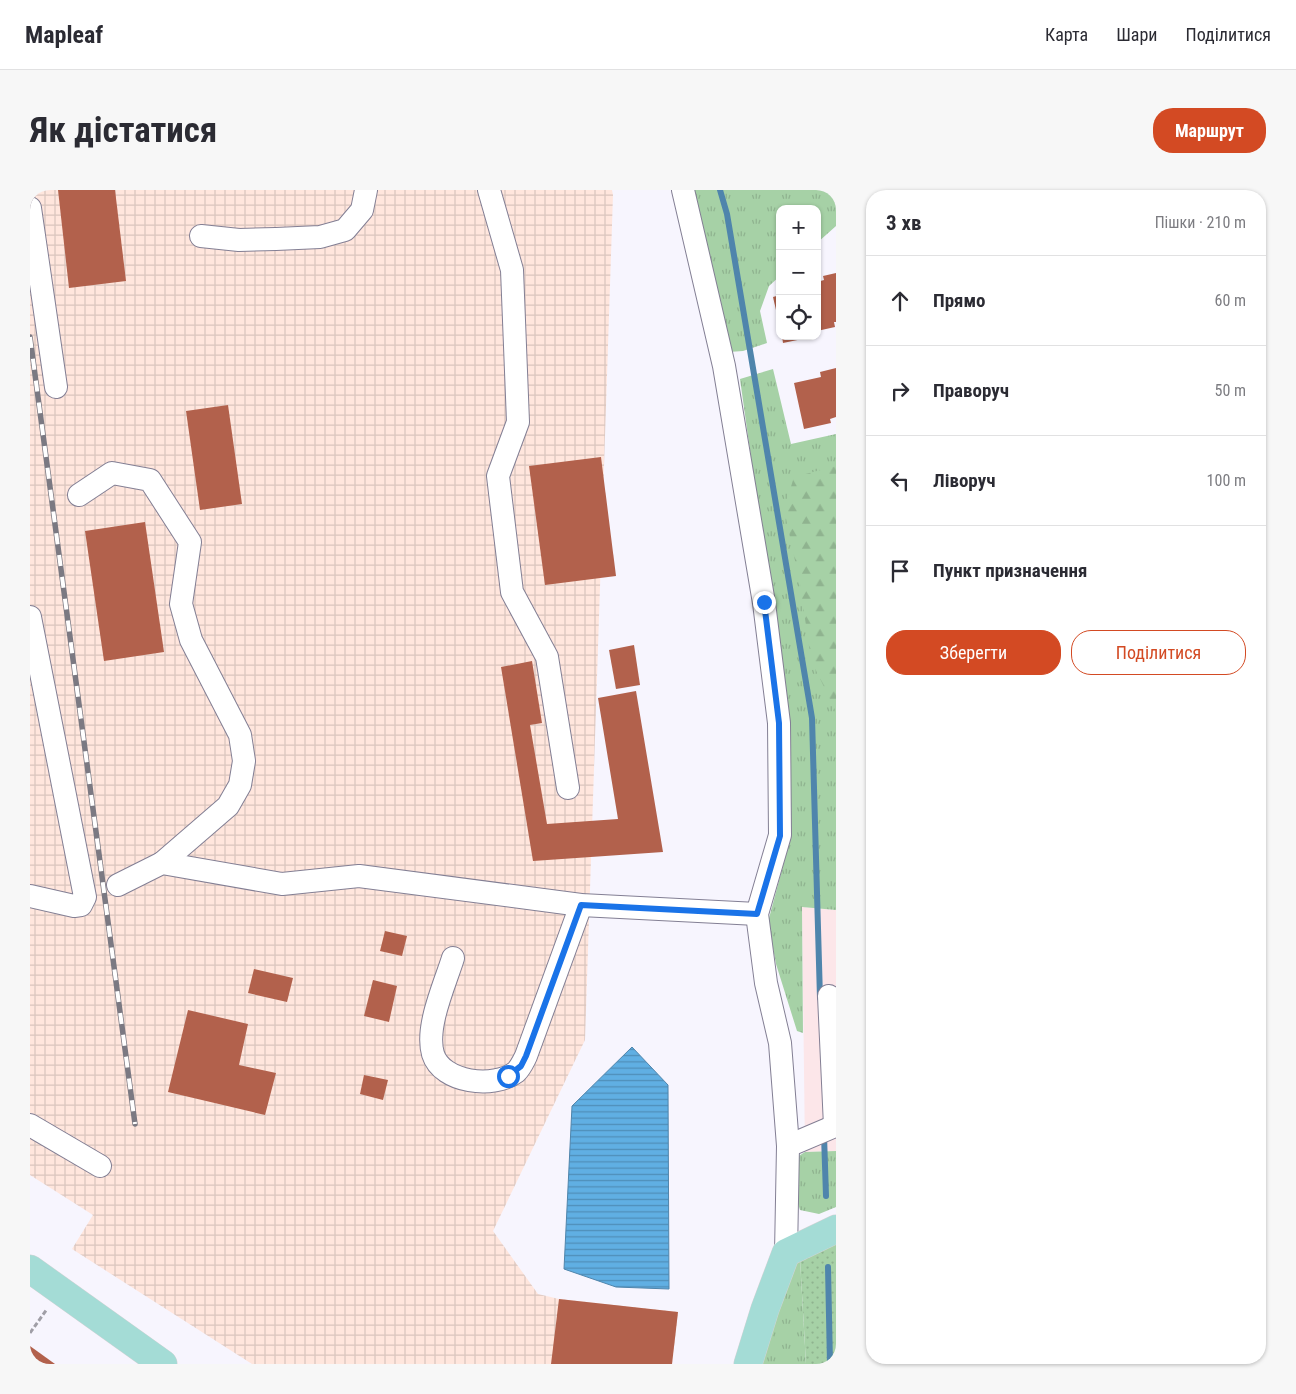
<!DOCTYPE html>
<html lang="uk">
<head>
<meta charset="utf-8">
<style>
	body { margin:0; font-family:"Roboto Condensed",sans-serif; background:#f7f7f7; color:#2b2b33 }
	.controls { position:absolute; right:15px; top:15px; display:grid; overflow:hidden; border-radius:10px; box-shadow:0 1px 4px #0004 }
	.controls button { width:45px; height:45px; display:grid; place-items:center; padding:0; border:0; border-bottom:1px solid #e1e1e2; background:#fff; color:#2b2b33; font:25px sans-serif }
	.stop { position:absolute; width:15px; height:15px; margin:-11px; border:4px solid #1a73e8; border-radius:50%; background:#fff }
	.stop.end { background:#1a73e8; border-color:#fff; box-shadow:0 1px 5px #0008 }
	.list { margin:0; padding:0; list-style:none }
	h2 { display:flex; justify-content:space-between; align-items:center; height:65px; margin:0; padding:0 20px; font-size:21px }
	h2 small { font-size:16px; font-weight:400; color:#7c7c81 }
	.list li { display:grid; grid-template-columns:32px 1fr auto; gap:15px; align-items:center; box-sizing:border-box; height:90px; padding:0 20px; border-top:1px solid #e1e1e2 }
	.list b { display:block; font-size:19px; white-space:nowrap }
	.list em { font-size:16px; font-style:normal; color:#7c7c81 }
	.actions { display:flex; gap:10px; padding:15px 20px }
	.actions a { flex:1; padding:11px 0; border:1px solid #d34a23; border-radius:20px; text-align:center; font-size:18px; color:#d34a23 }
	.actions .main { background:#d34a23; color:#fff }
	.icon { flex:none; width:28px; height:28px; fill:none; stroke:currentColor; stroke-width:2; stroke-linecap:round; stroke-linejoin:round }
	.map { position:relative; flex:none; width:806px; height:1174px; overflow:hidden; border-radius:20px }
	header { display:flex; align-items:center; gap:30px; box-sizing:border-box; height:70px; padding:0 25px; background:#fff; border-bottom:1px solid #e1e1e2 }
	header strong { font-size:24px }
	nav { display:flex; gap:28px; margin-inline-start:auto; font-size:18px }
	.intro { display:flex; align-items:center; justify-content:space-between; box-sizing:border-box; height:120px; padding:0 30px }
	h1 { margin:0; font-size:35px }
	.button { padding:12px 22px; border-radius:20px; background:#d34a23; color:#fff; font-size:18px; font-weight:700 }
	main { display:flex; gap:30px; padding:0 30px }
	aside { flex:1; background:#fff; border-radius:20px; box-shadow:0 1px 4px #0004 }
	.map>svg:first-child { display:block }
</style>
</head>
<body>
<header>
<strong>Mapleaf</strong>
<nav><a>Карта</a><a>Шари</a><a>Поділитися</a></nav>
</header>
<div class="intro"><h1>Як дістатися</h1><a class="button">Маршрут</a></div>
<main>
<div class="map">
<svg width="806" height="1174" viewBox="0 0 806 1174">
	<defs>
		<pattern id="industrial-grid" width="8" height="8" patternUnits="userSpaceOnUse" patternTransform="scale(1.25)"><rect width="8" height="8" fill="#ffe6dd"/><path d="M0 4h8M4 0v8" fill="none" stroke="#dac5be"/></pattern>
		<pattern id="grass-tufts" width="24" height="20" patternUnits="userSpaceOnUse" patternTransform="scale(1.25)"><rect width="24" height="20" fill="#a6d1a6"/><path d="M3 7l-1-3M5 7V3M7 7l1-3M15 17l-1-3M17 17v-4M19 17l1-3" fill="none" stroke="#8fb38f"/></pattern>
		<pattern id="forest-firs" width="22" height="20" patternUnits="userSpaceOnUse" patternTransform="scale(1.25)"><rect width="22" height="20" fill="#a6d1a6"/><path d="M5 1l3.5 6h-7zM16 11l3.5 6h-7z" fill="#8fb38f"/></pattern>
		<pattern id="park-dots" width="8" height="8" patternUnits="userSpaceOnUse" patternTransform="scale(1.25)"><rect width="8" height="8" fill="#a6d1a6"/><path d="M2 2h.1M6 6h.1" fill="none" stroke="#8fb38f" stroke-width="1.8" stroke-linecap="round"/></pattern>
		<pattern id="water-rules" width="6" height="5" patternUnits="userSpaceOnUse" patternTransform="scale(1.25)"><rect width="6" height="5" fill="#60afe3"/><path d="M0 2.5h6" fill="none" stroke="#4f8eb8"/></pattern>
	</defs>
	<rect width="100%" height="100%" fill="#f7f5fe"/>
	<polygon fill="#fce6e9" points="772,717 806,720 806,961 775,962"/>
	<polygon fill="url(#industrial-grid)" points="0,0 582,0 583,5 555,850 463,1041 508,1104 529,1109 648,1122 642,1174 222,1174 42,1059 63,1025 0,985"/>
	<g fill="url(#grass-tufts)">
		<polygon points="661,0 806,0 806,36 787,53 787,19 750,19 750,86 739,96 730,121 737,153 713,161 699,162"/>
		<polygon points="743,179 761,254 806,244 806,720 772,717 773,843 767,841 746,774 738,732 758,657 758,532 710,189"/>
		<polygon points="806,961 806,1017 789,1024 770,1020 766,1007 767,967 775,962"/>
		<polygon points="770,1069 776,1174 732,1174 748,1110 760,1080"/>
	</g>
	<polygon fill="url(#forest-firs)" points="806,276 806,522 781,470 770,394 754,319 764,287"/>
	<polygon fill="url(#park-dots)" points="806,1048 806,1174 776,1174 770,1069"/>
	<polygon fill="url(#water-rules)" stroke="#4f85ac" points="602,857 638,895 639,1099 586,1097 534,1079 542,916"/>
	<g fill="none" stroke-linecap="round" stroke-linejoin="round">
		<g stroke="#4f85ac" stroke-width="6">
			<polyline points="690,0 697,24 782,528 790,808"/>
			<polyline points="794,945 796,1006"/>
			<polyline points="798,1077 800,1174"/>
		</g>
	</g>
	<g fill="#b2614c">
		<polygon points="28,0 85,0 96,91 39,98"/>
		<polygon points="806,83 806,132 804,132 805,137 787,141 787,92 794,90 793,86"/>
		<polygon points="750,105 750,133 749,133 743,107"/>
		<polygon points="752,146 782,146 782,147 753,153"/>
		<polygon points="806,178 806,227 800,229 801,233 774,239 764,193 791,187 790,182"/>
		<polygon points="198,215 212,314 170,320 156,221"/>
		<polygon points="571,267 586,386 515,395 499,276"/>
		<polygon points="115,332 134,462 74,471 55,341"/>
		<polygon points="604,455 610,495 586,499 579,460"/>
		<polygon points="502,471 512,533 500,535 517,634 588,629 568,508 606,501 633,662 503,671 471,477"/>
		<polygon points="355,741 377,746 372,766 350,761"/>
		<polygon points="224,779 263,788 257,812 218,803"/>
		<polygon points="343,790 367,796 359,832 334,826"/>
		<polygon points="158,820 218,834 209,875 246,883 235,925 138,902"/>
		<polygon points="334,885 358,890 353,910 330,904"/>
		<polygon points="529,1109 648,1122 642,1174 521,1174"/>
		<polygon points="0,1156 25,1174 0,1174"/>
	</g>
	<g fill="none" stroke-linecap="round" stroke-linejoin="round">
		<defs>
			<g id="minor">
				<polyline points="459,0 482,80 488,232 468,286 482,402 517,467 538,598"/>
				<polyline points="653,0 694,176 734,413 749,533 750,645 727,724 736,793 750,853 758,956 756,1063"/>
				<polyline points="0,18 26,197"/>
				<polyline points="171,46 209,50 246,49 290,47 315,40 332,20 336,0"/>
				<polyline points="49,305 82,283 120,290 160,352 151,414 161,450 210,545 214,571 210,595 198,616 132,673"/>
				<polyline points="0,427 55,707 51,715 44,716 0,706"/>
				<polyline points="88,695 132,673 252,694 329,686 551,715 727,724"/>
				<path d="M423,768c-8,26 -28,69 -20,96 9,29 61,35 83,18 5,-5 7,-10 10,-16l55,-151"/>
				<polyline points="799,806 805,936"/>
				<polyline points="0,935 70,976"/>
				<polyline points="758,956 805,936"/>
			</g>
			<g id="major">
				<polyline points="0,1079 133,1174"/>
				<polyline points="718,1174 735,1119 756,1063 806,1039"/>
			</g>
		</defs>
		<use href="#minor" stroke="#837f94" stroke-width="24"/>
		<use href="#major" stroke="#d4d3d5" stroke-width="29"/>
		<polyline stroke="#a09ea7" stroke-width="3" stroke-dasharray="5 2.5" stroke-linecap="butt" points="0,1143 17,1119"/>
		<use href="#minor" stroke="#fff" stroke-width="22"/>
		<use href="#major" stroke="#a4dcd6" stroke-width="28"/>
		<defs>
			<polyline id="rail" points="0,147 105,934"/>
		</defs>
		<use href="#rail" stroke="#7b7982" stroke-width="5.5"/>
		<use href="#rail" stroke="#fff" stroke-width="4" stroke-dasharray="11" stroke-linecap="butt"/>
	</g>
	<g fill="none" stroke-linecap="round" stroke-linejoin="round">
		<polyline stroke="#1a73e8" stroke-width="6" points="478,886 491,876 496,866 551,715 727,724 750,646 749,533 734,412"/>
	</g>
</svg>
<div class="controls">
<button>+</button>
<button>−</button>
<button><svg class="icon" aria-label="locate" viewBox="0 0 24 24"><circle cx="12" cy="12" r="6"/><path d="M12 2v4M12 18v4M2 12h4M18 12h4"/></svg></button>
</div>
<div class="stop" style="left:478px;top:886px"></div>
<div class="stop end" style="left:734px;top:412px"></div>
</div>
<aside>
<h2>3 хв<small>Пішки · 210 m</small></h2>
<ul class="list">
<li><svg class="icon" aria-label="ahead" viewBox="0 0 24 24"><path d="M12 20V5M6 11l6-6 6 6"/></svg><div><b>Прямо</b></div><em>60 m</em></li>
<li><svg class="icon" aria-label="right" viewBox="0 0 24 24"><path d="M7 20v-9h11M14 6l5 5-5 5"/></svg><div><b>Праворуч</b></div><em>50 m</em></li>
<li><svg class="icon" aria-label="left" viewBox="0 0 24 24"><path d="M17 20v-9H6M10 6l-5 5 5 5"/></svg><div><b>Ліворуч</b></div><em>100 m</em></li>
<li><svg class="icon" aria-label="arrive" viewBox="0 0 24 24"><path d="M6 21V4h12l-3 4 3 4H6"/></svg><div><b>Пункт призначення</b></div></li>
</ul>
<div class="actions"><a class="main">Зберегти</a><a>Поділитися</a></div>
</aside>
</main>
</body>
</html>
